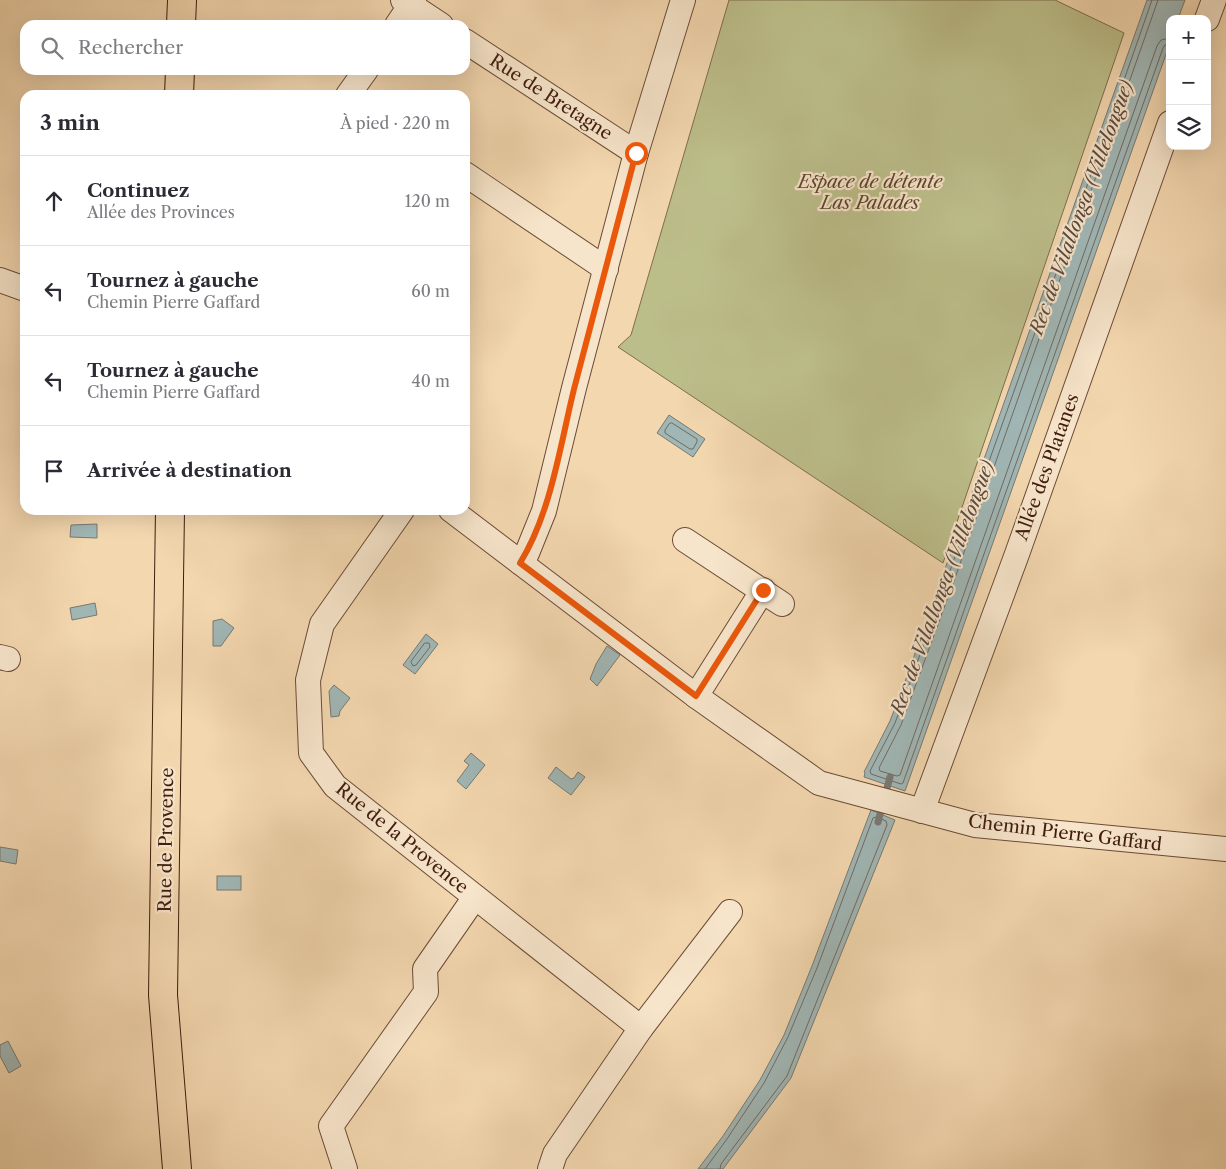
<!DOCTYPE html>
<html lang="fr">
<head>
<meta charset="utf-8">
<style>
	body { margin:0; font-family:"Libre Caslon Text",serif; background:#f7f7f7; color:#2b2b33 }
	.controls { position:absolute; right:15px; top:15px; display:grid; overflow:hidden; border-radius:10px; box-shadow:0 5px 20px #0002 }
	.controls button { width:45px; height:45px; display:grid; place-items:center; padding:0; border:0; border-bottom:1px solid #e1e1e2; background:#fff; color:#2b2b33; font:25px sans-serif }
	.stop { position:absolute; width:15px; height:15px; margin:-11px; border:4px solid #ea580c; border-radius:50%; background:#fff }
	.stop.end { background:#ea580c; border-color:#fff; box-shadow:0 1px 5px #0008 }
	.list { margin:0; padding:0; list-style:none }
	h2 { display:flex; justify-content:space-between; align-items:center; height:65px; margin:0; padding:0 20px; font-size:21px }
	h2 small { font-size:16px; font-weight:400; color:#7c7c81 }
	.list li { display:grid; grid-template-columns:32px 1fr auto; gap:15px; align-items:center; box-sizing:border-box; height:90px; padding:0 20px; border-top:1px solid #e1e1e2 }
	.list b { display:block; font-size:19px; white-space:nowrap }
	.list p { margin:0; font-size:16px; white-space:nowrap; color:#7c7c81 }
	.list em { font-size:16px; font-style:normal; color:#7c7c81 }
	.icon { flex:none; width:28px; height:28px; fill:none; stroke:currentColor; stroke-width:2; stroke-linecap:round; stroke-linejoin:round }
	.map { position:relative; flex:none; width:1226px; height:1169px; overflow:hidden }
	.search { position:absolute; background:#fff; box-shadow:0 5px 20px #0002; left:20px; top:20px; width:450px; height:55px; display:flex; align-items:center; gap:12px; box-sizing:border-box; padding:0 18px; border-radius:15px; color:#7c7c81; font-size:19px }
	.panel { position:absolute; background:#fff; box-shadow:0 5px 20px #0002; left:20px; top:90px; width:450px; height:425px; border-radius:15px }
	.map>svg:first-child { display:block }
</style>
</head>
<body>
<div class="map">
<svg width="1226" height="1169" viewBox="0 0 1226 1169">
	<rect width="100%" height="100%" fill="#f3d7af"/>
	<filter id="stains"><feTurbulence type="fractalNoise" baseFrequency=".004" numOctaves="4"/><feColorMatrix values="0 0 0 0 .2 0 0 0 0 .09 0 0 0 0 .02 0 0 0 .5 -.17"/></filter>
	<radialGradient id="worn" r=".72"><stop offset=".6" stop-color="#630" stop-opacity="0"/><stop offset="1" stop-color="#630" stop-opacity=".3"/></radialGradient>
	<polygon fill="#bcbe8a" stroke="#7e6d4c" points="729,0 1055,0 1124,33 943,563 618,347 631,335"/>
	<g fill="#a0b7b6" stroke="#797972">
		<polygon points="1147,0 1185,0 1178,19 1170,19 1170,43 905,791 864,777 865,773 864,772 890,721 902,690"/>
		<polygon points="669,415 705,439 693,457 657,433"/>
		<polygon points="97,524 97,538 70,537 71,525"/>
		<polygon points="95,603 97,615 72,620 70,608"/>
		<polygon points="222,619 234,628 221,646 213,646 213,621"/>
		<polygon points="426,634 438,644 415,674 403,665"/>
		<polygon points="607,646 620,655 597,686 590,679 596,664"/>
		<polygon points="334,685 350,698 340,711 339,716 331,717 329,691"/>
		<polygon points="471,753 485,765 466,789 457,781 469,765 464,761"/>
		<polygon points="556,767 571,779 574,778 578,772 585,777 571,795 548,778"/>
		<polygon points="871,810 895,820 791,1078 723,1169 698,1169 723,1136 760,1080 784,1035 812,966"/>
		<polygon points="0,847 18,850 16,864 0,861"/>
		<rect x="217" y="876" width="24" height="14"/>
		<polygon points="8,1041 21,1066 9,1073 0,1056 0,1045"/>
	</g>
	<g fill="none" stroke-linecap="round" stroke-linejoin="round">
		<g stroke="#706a62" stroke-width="1">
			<polyline points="1152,0 1073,226 907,691 895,723 870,771 871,774 901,784 903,783 1163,48 1165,45 1170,44"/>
			<polyline points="1158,0 955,578 901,725 879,768 880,771 897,776 900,775 1157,46 1161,40 1170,38"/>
			<polygon points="672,423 697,439 697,442 693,449 690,449 665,433 665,430 669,424"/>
			<polygon points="425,643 429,643 430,647 416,665 413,666 411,662"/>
			<polyline points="705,1169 727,1139 764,1083 788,1037 817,968 873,818 876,817 886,821 887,825 787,1076 721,1164 720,1169"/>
		</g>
		<polyline stroke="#797972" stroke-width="7" points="878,822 890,777"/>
		<defs>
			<g id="minor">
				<polyline points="403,0 441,25"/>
				<polyline points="1207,19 1214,0"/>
				<polyline points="397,25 414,0"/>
				<polyline points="465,41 636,153"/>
				<polyline points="348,95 366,70"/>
				<polyline points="465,174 606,269"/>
				<polyline points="0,280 25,289"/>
				<polyline points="402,510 322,624 308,680 311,753 335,786 641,1028"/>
				<polyline points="451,510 696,696 819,783 975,825 1226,849"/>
				<polyline points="685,540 782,604"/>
				<polyline points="521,563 527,553 544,511 574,388 636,153 683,0"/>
				<polyline points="0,657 8,659"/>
				<polyline points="696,696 763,590"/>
				<polyline points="922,811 1017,554 1170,123"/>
				<polyline points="345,1169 331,1126 426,992 425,969 475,897"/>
				<polyline points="550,1169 555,1154 641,1028 730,912"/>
			</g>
			<g id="major">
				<polyline points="181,25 182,0"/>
				<polyline points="179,95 180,70"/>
				<polyline points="170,510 163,995 177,1169"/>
			</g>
		</defs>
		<use href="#minor" stroke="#6c4b36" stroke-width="26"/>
		<use href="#major" stroke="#3f1c0d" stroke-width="30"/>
		<use href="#minor" stroke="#f7e5cb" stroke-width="24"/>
		<use href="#major" stroke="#f3d7af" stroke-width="28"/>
	</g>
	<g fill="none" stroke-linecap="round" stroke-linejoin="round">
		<path stroke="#ea580c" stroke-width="6" d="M636,153c-20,79 -42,157 -62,236 -14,57 -23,124 -54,174l176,133 67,-106"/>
	</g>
	<g text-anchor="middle" stroke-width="4.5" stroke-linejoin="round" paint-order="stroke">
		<g font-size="18" fill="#3f1c0d" stroke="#f7e5cb">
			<text transform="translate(551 97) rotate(33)" y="6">Rue de Bretagne</text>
			<text transform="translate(1047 467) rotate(-70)" y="6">Allée des Platanes</text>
			<text transform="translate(1065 833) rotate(7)" y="6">Chemin Pierre Gaffard</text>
			<text transform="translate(402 838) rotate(39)" y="6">Rue de la Provence</text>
			<text transform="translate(166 840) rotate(-89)" y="6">Rue de Provence</text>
		</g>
		<g font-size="18" font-style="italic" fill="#5e442c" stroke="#f7e5cb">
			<text x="870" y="188">Espace de détente<tspan x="870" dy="21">Las Palades</tspan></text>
		</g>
		<g font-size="19" font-style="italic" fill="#5c4a40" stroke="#f7e5cb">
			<text transform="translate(1081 207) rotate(-70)" y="7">Rec de Vilallonga (Villelongue)</text>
			<text transform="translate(942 587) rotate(-70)" y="7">Rec de Vilallonga (Villelongue)</text>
		</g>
	</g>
	<rect width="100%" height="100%" filter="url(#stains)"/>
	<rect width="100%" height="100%" fill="url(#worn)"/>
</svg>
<div class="controls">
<button>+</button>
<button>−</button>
<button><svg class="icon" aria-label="layers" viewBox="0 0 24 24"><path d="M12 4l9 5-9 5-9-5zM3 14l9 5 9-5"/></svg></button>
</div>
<div class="stop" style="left:636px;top:153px"></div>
<div class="stop end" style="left:763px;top:590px"></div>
<div class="search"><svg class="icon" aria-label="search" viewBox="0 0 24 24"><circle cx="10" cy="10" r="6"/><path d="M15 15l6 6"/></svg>Rechercher</div>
<section class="panel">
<h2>3 min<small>À pied · 220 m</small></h2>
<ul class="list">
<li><svg class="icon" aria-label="ahead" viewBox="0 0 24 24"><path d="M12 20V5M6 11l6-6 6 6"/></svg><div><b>Continuez</b><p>Allée des Provinces</p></div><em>120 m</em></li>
<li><svg class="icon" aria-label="left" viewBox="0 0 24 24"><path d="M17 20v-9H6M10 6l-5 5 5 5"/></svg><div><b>Tournez à gauche</b><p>Chemin Pierre Gaffard</p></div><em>60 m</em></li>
<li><svg class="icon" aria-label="left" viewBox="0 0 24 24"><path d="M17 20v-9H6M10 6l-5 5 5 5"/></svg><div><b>Tournez à gauche</b><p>Chemin Pierre Gaffard</p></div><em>40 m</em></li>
<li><svg class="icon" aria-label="arrive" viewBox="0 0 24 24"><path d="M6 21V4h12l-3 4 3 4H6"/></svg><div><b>Arrivée à destination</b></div></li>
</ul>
</section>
</div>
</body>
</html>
